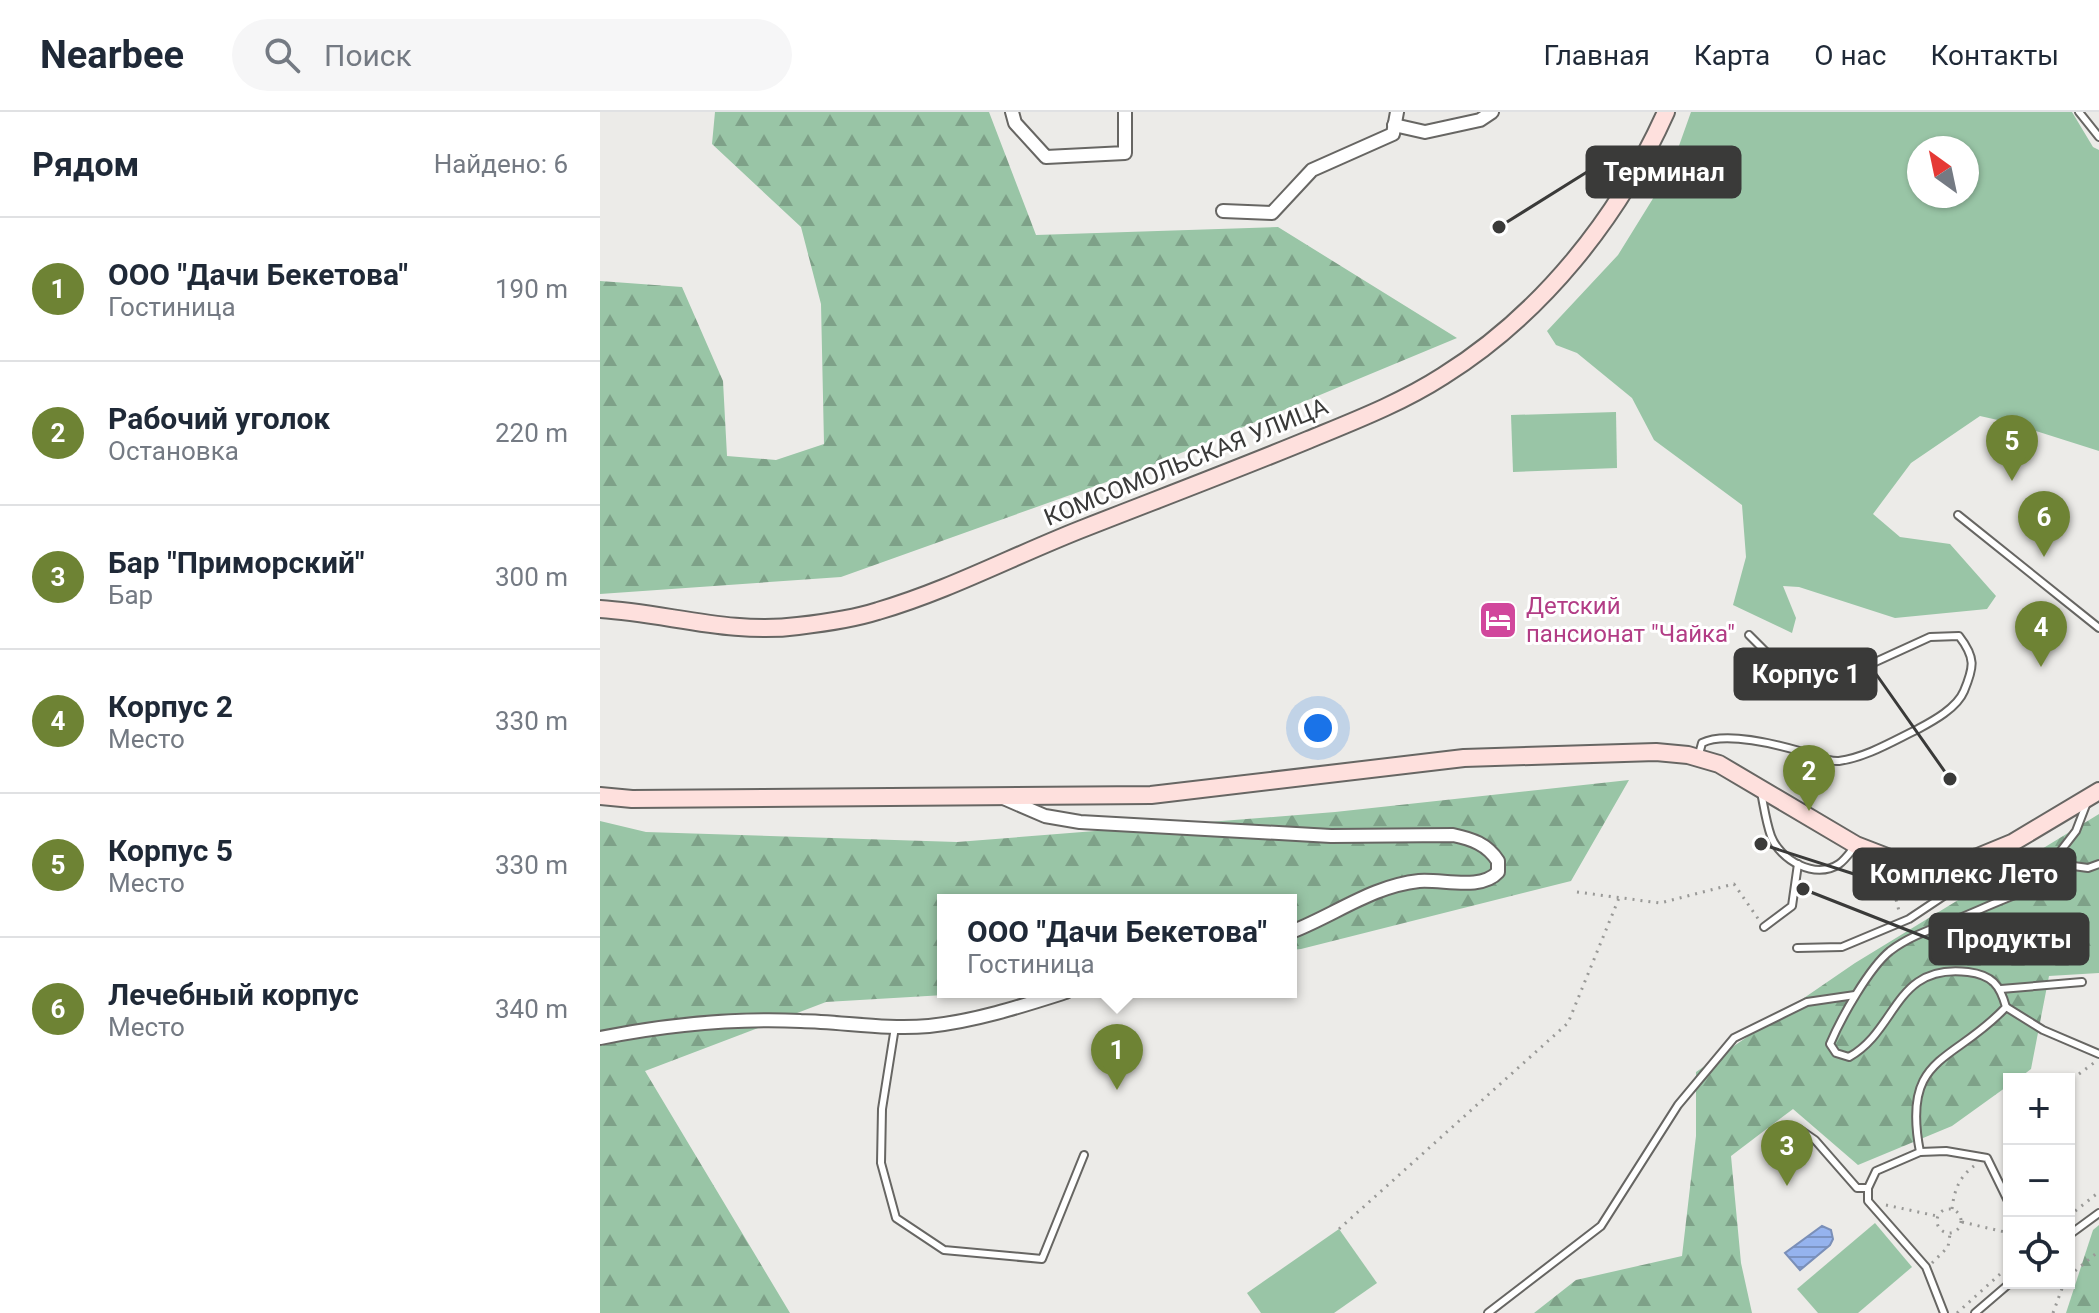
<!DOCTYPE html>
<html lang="ru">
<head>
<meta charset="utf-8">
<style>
	body { margin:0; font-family:Roboto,sans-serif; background:#f6f6f7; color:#1f2937 }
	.controls { position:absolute; right:24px; bottom:24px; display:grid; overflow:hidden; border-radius:0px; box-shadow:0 2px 6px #0004 }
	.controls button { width:72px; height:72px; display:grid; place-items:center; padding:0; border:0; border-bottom:2px solid #e0e1e3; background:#fff; color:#1f2937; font:40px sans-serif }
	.compass { position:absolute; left:1307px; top:24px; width:72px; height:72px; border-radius:50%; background:#fff; box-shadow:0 2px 6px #0004; rotate:327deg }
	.you { position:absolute; left:718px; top:616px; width:28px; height:28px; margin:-20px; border:6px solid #fff; border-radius:50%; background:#1a73e8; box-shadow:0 0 0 12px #1a73e833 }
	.badge { display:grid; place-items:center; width:52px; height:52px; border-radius:50%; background:#6e8334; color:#fff; font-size:26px; font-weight:700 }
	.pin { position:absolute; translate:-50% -66px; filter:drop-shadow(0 2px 4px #0008) }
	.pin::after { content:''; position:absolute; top:42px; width:28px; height:24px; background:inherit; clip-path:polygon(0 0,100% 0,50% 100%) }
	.popup { position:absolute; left:337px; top:782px; width:360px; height:104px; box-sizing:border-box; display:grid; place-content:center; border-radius:0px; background:#fff; filter:drop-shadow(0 2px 6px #0005); font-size:26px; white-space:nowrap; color:#747a83 }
	.popup b { font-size:30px; color:#1f2937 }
	.popup::after { content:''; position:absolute; left:50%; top:100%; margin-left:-16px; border:16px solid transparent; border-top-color:#fff }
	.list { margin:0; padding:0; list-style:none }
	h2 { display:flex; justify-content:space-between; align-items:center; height:104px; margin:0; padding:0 32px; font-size:34px }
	h2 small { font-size:26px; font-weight:400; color:#747a83 }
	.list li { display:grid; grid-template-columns:52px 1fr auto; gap:24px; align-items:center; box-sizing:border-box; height:144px; padding:0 32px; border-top:2px solid #e0e1e3 }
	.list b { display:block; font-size:30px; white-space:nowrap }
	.list p { margin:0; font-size:26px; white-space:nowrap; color:#747a83 }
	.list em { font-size:26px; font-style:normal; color:#747a83 }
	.icon { flex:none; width:44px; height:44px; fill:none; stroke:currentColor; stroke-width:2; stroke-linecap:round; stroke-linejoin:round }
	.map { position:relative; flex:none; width:1499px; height:1201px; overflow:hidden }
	header { display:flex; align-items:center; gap:48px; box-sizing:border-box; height:112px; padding:0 40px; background:#fff; border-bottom:2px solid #e0e1e3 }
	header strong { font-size:38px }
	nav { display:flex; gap:44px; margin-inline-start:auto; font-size:28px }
	.search { width:560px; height:72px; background:#f6f6f7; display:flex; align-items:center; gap:20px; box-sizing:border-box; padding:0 28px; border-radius:44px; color:#747a83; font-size:30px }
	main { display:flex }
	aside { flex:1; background:#fff }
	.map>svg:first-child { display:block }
</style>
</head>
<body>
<header>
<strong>Nearbee</strong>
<div class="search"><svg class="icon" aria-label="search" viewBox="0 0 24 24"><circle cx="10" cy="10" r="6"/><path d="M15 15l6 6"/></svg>Поиск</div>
<nav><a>Главная</a><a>Карта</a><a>О нас</a><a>Контакты</a></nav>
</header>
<main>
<aside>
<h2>Рядом<small>Найдено: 6</small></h2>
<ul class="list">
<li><span class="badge">1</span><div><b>ООО &quot;Дачи Бекетова&quot;</b><p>Гостиница</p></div><em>190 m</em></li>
<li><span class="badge">2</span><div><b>Рабочий уголок</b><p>Остановка</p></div><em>220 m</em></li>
<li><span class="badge">3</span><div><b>Бар &quot;Приморский&quot;</b><p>Бар</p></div><em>300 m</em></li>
<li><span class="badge">4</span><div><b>Корпус 2</b><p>Место</p></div><em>330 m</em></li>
<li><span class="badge">5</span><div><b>Корпус 5</b><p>Место</p></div><em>330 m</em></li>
<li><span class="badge">6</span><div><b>Лечебный корпус</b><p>Место</p></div><em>340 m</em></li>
</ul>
</aside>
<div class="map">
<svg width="1499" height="1201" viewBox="0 0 1499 1201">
	<defs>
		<pattern id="forest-firs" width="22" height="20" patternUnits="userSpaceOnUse" patternTransform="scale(2)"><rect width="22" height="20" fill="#99c5a6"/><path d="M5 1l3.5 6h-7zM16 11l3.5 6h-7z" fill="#7ea188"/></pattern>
		<pattern id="water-rules" width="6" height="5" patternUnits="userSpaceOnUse" patternTransform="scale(2)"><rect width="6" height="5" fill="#95b3ee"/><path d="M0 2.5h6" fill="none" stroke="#7b93c2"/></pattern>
	</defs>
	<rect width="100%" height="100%" fill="#ecebe8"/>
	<g fill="#99c5a6" fill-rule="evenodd">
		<path d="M1091,0h381l21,35 6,3v301l-88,-28 -31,-7 -69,47 -38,51 27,23 50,7 46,52 -9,13 -92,9 -96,-31 -16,-1 13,32 -4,15 -59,-28 13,-48 -4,-52 -88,-65 -22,-42 -55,-45 -21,-8 -9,-14 71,-76 52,-84zM1367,36v48h-48v-48z"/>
		<polygon points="1016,300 1017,356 913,360 911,303"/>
		<polygon points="1275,1111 1312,1155 1258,1201 1218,1201 1197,1177"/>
		<polygon points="739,1117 777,1171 734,1201 661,1201 647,1181"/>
	</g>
	<g fill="url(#forest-firs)">
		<polygon points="115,0 389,0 436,123 678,115 857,226 540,358 241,465 0,482 0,169 82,175 123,269 127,344 176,348 224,332 221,192 201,115 112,32"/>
		<polygon points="1029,668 971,769 701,837 691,838 691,788 343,788 343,880 395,880 226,890 45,959 190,1201 0,1201 0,709 46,720 357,730 735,700"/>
		<polygon points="1499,702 1499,861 1449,864 1431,957 1418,967 1409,967 1409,973 1352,1014 1258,1053 1193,997 1131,1044 1141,1151 1152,1201 934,1201 976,1168 1082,1144 1096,1024 1096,960 1255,851"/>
		<polygon points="1499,1113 1499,1201 1466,1201 1493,1118"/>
	</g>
	<polygon fill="url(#water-rules)" stroke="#7a8fb8" stroke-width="2" points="1222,1114 1231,1118 1233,1127 1230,1133 1200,1158 1185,1141"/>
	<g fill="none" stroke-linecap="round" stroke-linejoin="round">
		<defs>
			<g id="lane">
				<polyline points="1479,0 1499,25"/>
				<polyline points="1358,403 1499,516"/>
				<path d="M1098,646l4,-15c23,-12 77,2 101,9 11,3 25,10 36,9 28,-4 54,-20 79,-32 15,-8 39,-21 46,-38 10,-24 12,-33 -5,-55l-29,1 -81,37 -50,5 -26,-20 -24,-24"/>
				<path d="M1161,680c3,15 5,30 10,44 9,24 44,44 68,28 6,-4 12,-13 17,-19"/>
				<polyline points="1404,737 1415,746 1488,756 1499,752"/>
				<polyline points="1164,815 1192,794 1198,752"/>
				<polyline points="1197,836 1242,835 1309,807 1354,777 1373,751"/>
				<polyline points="1401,877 1482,870"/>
				<polyline points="1406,895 1443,918 1499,942"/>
				<polyline points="295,915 282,997 281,1051 296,1106 344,1138 442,1147 484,1043"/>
				<polyline points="1199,1017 1215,1028 1257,1076 1268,1076"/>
				<polyline points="1320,1040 1346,1039 1387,1046 1409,1091"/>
				<polyline points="1469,1123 1499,1101"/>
				<polyline points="888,1201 1001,1114 1078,993 1134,926 1207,890 1255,883"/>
				<path d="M1344,1201l-18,-46 -58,-66v-13l8,-17 44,-19c-19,-98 33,-88 86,-145 -6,-22 -14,-32 -38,-35 -74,-9 -70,58 -119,85l-13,-4 -6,-9c11,-26 39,-76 60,-93 21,-16 48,-24 72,-34 25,-10 48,-22 74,-29l16,-26 24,-31 10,-26"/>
				<polyline points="1375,1201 1410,1171"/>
			</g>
			<g id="street">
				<polyline points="412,0 415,11 446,45 525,41 525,0"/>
				<polyline points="794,13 825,20 880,8 892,0"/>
				<polyline points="623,99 672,101 712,58 793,22 797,0"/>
				<path d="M401,685l44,19 35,6 251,14 122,-1c19,4 34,9 45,26v11c-17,19 -55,7 -79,9 -47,5 -84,34 -128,51"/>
				<path d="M0,926c65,-13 135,-20 201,-17 43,1 86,9 128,5 47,-5 93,-20 137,-34"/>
			</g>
			<g id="secondary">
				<path d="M0,497c66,4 132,26 198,17 26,-3 55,-7 80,-15 72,-21 139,-57 209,-84 74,-29 148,-57 221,-87 46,-19 93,-37 135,-64 99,-62 176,-159 223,-264"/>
				<polyline points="0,684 32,687 551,683 864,646 1056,640 1088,643 1119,652 1256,733 1313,755 1329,756 1378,745 1412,731 1499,679"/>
			</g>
		</defs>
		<use href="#lane" stroke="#676663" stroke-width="10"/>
		<use href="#street" stroke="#676663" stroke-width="16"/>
		<use href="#secondary" stroke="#676663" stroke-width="20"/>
		<g stroke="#999997" stroke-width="3" stroke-dasharray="2 6" stroke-linecap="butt">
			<polyline points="1253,760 1262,752"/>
			<polyline points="977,780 1060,791 1134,772 1159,808"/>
			<polyline points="1294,780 1299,799"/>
			<polyline points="1479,962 1495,950"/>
			<polyline points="1286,1093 1337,1104"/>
			<circle cx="1349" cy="1109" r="12"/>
			<path d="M1352,1097c2,-18 7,-32 22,-43"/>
			<polyline points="1469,1104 1499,1080"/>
			<polyline points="1362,1110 1409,1121"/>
			<polyline points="739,1117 968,911 1019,786"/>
			<polyline points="1332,1151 1348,1135 1350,1122"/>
			<polyline points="1469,1164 1499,1139"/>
			<polyline points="1357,1201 1409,1154"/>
			<polyline points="1453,1201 1464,1171"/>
		</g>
		<use href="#lane" stroke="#fff" stroke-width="6"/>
		<use href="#street" stroke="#fff" stroke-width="12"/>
		<use href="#secondary" stroke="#fee0dd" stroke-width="16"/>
	</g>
	<defs>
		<symbol id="hotel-square" viewBox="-11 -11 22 22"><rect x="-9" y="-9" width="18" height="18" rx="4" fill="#d1479c" stroke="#fff"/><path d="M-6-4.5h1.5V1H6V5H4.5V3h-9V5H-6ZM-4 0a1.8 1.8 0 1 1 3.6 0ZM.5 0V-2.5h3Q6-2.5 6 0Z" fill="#fff"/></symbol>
	</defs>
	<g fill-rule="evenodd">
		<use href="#hotel-square" x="876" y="486" width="44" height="44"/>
	</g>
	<g text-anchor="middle" stroke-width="6" stroke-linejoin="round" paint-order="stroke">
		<g font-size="24" fill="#3a3a39" stroke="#fff">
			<text transform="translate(586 350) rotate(-22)" y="8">КОМСОМОЛЬСКАЯ УЛИЦА</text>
		</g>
		<g font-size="24" fill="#b23c85" stroke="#fff" text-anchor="start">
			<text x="926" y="502">Детский<tspan x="926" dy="28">пансионат "Чайка"</tspan></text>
		</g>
	</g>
	<path fill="none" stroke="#3a3a39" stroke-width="3" d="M899 115L987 60M1350 667L1276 562M1161 732L1254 762M1203 777L1330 827"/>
	<g fill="#3a3a39" stroke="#fff" stroke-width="3">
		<circle cx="899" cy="115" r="8"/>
		<circle cx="1350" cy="667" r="8"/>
		<circle cx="1161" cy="732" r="8"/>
		<circle cx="1203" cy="777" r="8"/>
	</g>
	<g fill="#3a3a39" stroke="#3a3a39" stroke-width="3">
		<rect x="987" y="35" width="153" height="50" rx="8"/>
		<rect x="1135" y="537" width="141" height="50" rx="8"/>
		<rect x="1254" y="737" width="221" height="50" rx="8"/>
		<rect x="1330" y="802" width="158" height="50" rx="8"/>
	</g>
	<g font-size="26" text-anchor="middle" font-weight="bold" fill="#fff">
		<text x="1064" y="69">Терминал</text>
		<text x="1206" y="571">Корпус 1</text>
		<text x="1364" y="771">Комплекс Лето</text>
		<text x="1409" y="836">Продукты</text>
	</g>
</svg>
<div class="controls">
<button>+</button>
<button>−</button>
<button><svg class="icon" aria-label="locate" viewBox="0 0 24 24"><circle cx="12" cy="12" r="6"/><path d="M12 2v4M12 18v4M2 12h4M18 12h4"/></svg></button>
</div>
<svg class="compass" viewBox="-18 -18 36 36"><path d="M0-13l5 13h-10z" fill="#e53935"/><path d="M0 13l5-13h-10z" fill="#747a83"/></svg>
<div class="you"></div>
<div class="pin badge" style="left:517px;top:978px">1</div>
<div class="popup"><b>ООО &quot;Дачи Бекетова&quot;</b>Гостиница</div>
<div class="pin badge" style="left:1209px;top:699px">2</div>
<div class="pin badge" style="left:1187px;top:1074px">3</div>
<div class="pin badge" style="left:1441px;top:555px">4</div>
<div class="pin badge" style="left:1412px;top:369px">5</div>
<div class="pin badge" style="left:1444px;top:445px">6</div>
</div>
</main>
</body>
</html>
